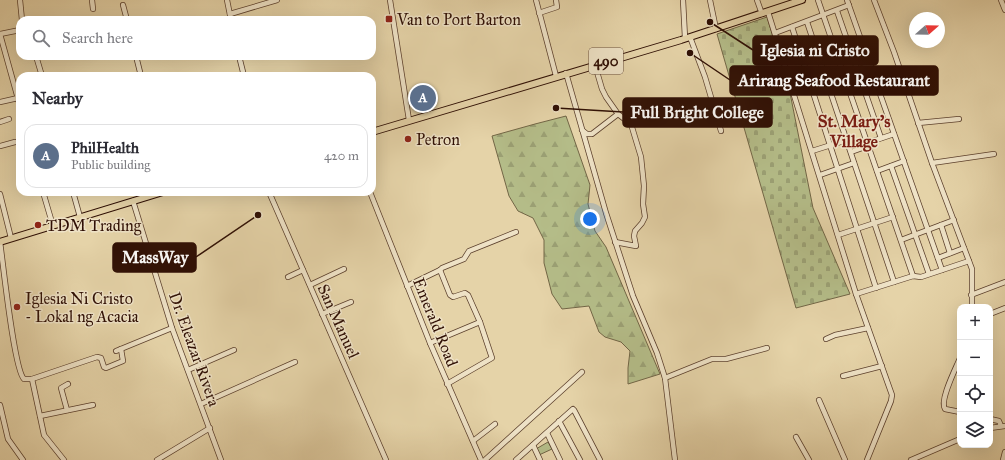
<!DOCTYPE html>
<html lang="en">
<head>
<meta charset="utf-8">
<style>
	body { margin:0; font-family:"IM FELL Great Primer",serif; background:#f7f7f7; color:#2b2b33 }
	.controls { position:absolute; right:12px; bottom:12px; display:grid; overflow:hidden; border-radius:8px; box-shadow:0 4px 16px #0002 }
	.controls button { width:36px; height:36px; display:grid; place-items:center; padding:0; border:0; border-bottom:1px solid #e1e1e2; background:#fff; color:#2b2b33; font:20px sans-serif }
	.compass { position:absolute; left:909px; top:12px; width:36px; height:36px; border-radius:50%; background:#fff; box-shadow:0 4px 16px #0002; rotate:70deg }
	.you { position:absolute; left:590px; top:219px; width:14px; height:14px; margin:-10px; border:3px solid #fff; border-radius:50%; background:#1a73e8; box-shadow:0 0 0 6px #1a73e833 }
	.badge { display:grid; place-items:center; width:26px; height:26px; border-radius:50%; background:#8f2418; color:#fff; font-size:13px; font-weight:700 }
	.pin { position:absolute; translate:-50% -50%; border:2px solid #fff; box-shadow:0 1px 4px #0006 }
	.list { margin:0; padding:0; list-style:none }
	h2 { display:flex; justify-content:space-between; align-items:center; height:52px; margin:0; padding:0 16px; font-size:17px }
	h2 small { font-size:13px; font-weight:400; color:#7c7c81 }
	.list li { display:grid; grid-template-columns:26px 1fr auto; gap:12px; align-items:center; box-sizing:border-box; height:64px; margin:0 8px 8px; padding:0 8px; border:1px solid #e1e1e2; border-radius:12px }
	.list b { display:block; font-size:15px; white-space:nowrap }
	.list p { margin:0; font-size:13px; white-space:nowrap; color:#7c7c81 }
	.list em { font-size:13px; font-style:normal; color:#7c7c81 }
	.icon { flex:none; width:22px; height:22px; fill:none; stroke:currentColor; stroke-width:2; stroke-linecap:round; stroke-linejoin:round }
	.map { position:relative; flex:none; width:1005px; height:460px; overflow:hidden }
	.search { position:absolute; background:#fff; box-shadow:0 4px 16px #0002; left:16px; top:16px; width:360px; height:44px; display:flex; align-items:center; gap:10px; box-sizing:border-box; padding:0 14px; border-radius:12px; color:#7c7c81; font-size:15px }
	.panel { position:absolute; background:#fff; box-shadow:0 4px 16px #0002; left:16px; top:72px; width:360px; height:124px; border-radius:12px }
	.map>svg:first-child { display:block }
</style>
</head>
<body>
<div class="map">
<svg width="1005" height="460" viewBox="0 0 1005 460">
	<defs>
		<pattern id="forest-firs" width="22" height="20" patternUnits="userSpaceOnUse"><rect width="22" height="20" fill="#b4bc88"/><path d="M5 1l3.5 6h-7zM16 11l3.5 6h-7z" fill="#9ba074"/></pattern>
		<pattern id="cemetery-stones" width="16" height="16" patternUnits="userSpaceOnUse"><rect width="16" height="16" fill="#b4bc88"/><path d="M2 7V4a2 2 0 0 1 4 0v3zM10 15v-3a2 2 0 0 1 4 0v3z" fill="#9ba074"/></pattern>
	</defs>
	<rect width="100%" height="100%" fill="#e5d3a8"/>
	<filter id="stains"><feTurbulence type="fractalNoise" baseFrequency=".005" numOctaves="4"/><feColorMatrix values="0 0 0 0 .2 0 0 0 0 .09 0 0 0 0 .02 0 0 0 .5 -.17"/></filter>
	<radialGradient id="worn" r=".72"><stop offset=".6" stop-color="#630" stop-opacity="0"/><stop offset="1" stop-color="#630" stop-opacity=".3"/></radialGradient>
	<polygon fill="url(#forest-firs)" stroke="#726646" points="566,116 590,185 588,204 595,231 606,247 660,374 628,384 628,368 630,351 621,342 605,337 599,332 589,306 562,309 552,294 544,263 544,240 533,218 518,211 509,196 492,136 535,124"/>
	<polygon fill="url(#cemetery-stones)" stroke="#726646" points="767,17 790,93 813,208 850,294 796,308 717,34"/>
	<polygon fill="#b4bc88" stroke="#726646" points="548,442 552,449 539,455 536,449"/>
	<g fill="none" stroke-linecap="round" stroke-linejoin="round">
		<defs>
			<g id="minor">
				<polyline points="20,0 22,20"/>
				<polyline points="92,0 93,9"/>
				<polyline points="227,0 231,20"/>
				<polyline points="390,0 409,120"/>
				<polyline points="536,0 556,76"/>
				<polyline points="683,0 685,38"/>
				<polyline points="710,0 716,29"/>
				<polyline points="757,0 762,14"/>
				<polyline points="818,0 913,276"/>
				<polyline points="847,0 942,270"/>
				<polyline points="874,0 894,52 932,163 972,269 972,307"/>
				<polyline points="1001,0 1005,10"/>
				<polyline points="123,5 127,20"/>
				<polyline points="837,11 881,138"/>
				<polyline points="768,12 856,294 892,395 891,401 867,460"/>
				<polyline points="539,13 557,7 556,0"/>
				<polyline points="230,14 277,0"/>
				<polyline points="807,22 894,282"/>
				<polyline points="792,27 876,288"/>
				<polyline points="775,33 849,5"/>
				<polyline points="0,34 20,106"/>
				<polyline points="0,34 20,30"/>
				<polyline points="690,37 705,77 721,131"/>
				<polyline points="36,56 42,76"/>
				<polyline points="136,56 141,76"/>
				<polyline points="239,56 244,76"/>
				<polyline points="595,65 602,89 606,97 618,114 631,124 641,157 644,186 643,204 645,217 642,223 635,231 634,236 636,246 615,242"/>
				<polyline points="566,73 606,213 633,296 657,353 665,378 675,460"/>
				<polyline points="793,92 871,65"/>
				<polyline points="0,102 18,98"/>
				<polyline points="0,122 9,119"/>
				<polyline points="918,123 959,119"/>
				<polyline points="582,130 587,134 592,134 618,114"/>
				<polyline points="867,143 894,134"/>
				<polyline points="0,146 15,142"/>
				<polyline points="812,151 847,140"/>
				<polyline points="851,152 868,146"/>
				<polyline points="932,163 994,154"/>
				<polyline points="891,166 929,274"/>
				<polyline points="877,171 904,161"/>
				<polyline points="820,175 854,163"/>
				<polyline points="43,192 53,226"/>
				<polyline points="73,192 80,217"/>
				<polyline points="269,192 386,460"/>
				<polyline points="370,192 430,343 481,460"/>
				<polyline points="0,194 11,238"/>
				<polyline points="133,201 172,328 221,460"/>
				<polyline points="941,225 950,253"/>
				<polyline points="838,235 893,217"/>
				<polyline points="901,240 954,220"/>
				<path d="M0,242c3,20 14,128 24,137h8l12,56 20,25"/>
				<polyline points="938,258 964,248"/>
				<polyline points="440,270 442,268 464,259 469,251 516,232"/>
				<polyline points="288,277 303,270"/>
				<polyline points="310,285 344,269"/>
				<polyline points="407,286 440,270 450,295 453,297 465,293 468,295 480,322 492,358 447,384"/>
				<polyline points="856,294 913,276 921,277 969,261"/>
				<polyline points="971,295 1005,282"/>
				<polyline points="322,314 351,302"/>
				<polyline points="990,314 1005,308"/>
				<polyline points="826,339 835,335 868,328"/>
				<polyline points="430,343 480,322"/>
				<polyline points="116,351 172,328"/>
				<path d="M960,358c-4,10 -21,43 -15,51l15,3"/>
				<polyline points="188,370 234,350"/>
				<polyline points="843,376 882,366"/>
				<polyline points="665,378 712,359 726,359 767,348"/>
				<polyline points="32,379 97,357 101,358 104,367 106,368 123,361 121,349"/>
				<polyline points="819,400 845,460"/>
				<polyline points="201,404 295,362"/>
				<polyline points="0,405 8,439 23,460"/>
				<polyline points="67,410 61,388 68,384"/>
				<polyline points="40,416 93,405"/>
				<polyline points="990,419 999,421 1001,426"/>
				<polyline points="559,421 580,460"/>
				<polyline points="990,428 1005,426"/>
				<polyline points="547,433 560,460"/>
				<polyline points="796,437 809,460"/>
				<polyline points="473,441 495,424"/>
				<polyline points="533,445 540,460"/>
				<polyline points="157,460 210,428"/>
				<polyline points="485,460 582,372"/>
				<polyline points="516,460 573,409 574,410 600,460"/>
				<polyline points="911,460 960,439"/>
				<polyline points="1003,460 1005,452"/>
			</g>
			<g id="major">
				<polyline points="372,132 681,40 802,0"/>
				<polyline points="0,242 163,192"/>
			</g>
		</defs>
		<use href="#minor" stroke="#5c402d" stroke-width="6"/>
		<use href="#major" stroke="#2f0f04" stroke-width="8"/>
		<use href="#minor" stroke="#eee2c6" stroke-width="4.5"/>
		<use href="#major" stroke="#e5d3a8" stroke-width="6"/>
	</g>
	<g fill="#8f2418" stroke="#eee2c6" stroke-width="1.5">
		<rect x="385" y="15" width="8" height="8" rx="2"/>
		<circle cx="408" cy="139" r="4"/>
		<circle cx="38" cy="225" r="4"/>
		<circle cx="17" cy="307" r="4"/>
	</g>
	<g text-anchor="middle" stroke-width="3" stroke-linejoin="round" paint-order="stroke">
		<rect fill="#eee2c6" stroke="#684e3e" stroke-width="1" x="589" y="48" width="34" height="26" rx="3"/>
		<g font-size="15" font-weight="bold" fill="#2f0f04">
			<text x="606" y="66">490</text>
		</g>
		<g font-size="16" fill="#2f0f04" stroke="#eee2c6" text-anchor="start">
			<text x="397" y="25">Van to Port Barton</text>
			<text x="416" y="145">Petron</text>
			<text x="46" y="231">TDM Trading</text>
			<text x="25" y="304">Iglesia Ni Cristo<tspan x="25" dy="18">- Lokal ng Acacia</tspan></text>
		</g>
		<g font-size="16" fill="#2f0f04" stroke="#eee2c6">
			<text transform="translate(339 321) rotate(66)" y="6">San Manuel</text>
			<text transform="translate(436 322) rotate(68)" y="6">Emerald Road</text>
			<text transform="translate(195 349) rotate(70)" y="6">Dr. Eleazar Rivera</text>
		</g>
		<g font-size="17" font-weight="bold" fill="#7a1f14" stroke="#eee2c6">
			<text x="854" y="127">St. Mary's<tspan x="854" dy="20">Village</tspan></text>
		</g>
	</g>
	<path fill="none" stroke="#2f0f04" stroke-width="1.5" d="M710 22L753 50M690 53L730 80M556 108L623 112M258 215L196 257"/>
	<g fill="#2f0f04" stroke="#eee2c6" stroke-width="1.5">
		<circle cx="710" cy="22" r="4"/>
		<circle cx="690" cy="53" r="4"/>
		<circle cx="556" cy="108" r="4"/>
		<circle cx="258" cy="215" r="4"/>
	</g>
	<g fill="#2f0f04" stroke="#2f0f04" stroke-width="1.5">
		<rect x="753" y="36" width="125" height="29" rx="4"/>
		<rect x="730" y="66" width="208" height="29" rx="4"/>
		<rect x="623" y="98" width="149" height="29" rx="4"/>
		<rect x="113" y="243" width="83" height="29" rx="4"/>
	</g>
	<g font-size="17" text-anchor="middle" font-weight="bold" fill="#fff">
		<text x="815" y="56">Iglesia ni Cristo</text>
		<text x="834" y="86">Arirang Seafood Restaurant</text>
		<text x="697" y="118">Full Bright College</text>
		<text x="155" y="263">MassWay</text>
	</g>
	<rect width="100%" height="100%" filter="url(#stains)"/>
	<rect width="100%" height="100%" fill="url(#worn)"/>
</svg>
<div class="controls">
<button>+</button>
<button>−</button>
<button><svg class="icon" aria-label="locate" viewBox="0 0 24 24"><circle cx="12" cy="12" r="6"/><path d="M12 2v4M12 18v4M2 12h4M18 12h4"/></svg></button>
<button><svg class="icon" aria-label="layers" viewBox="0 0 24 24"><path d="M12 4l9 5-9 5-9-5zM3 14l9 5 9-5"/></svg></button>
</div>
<svg class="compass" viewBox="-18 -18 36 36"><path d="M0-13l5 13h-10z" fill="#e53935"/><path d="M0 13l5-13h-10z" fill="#7c7c81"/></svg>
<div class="you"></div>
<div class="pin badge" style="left:423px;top:98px;background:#5c6f8a">A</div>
<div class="search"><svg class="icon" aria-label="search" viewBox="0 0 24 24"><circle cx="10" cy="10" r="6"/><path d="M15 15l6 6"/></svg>Search here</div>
<section class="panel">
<h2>Nearby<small></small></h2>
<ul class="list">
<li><span class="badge" style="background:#5c6f8a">A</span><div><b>PhilHealth</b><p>Public building</p></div><em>420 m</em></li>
</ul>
</section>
</div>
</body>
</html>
